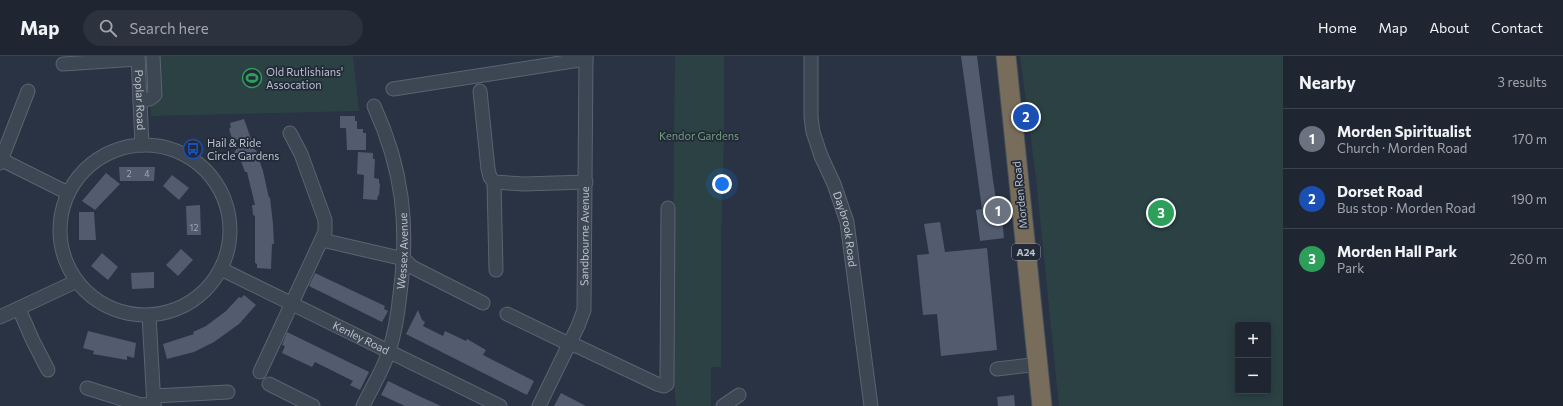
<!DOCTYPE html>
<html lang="en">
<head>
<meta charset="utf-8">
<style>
	body { margin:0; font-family:Commissioner,sans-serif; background:#2c323e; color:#f1f3f6 }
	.controls { position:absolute; right:12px; bottom:12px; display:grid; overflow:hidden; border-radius:4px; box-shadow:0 2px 10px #0003 }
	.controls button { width:36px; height:36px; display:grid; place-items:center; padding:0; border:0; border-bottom:1px solid #3c434d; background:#1f2632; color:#f1f3f6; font:20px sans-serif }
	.you { position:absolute; left:722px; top:128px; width:14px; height:14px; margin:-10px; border:3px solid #fff; border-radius:50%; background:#1a73e8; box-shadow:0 0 0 6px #1a73e833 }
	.badge { display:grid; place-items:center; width:26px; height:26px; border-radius:50%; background:#97b9f5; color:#fff; font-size:13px; font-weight:700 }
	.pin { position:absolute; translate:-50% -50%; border:2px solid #fff; box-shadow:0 1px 4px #0006 }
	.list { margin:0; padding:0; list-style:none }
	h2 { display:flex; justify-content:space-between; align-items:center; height:52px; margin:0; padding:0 16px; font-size:17px }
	h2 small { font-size:13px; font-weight:400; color:#a1a5ac }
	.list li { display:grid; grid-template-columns:26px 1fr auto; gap:12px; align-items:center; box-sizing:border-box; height:60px; padding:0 16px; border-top:1px solid #3c434d }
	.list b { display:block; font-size:15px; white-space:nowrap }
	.list p { margin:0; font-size:13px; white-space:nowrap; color:#a1a5ac }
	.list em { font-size:13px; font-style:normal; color:#a1a5ac }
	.icon { flex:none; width:22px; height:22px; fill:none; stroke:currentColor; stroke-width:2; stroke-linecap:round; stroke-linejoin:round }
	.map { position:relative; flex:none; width:1283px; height:350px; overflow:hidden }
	header { display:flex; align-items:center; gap:24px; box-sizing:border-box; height:56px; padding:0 20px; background:#1f2632; border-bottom:1px solid #3c434d }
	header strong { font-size:19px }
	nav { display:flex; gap:22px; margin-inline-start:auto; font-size:14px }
	.search { width:280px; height:36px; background:#2c323e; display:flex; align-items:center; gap:10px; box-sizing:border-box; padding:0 14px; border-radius:22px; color:#a1a5ac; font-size:15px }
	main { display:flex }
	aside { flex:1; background:#1f2632 }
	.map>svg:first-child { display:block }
</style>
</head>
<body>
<header>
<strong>Map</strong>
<div class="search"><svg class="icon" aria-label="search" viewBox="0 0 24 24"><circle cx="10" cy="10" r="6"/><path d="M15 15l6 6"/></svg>Search here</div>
<nav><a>Home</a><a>Map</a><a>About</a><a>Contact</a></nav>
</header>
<main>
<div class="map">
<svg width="1283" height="350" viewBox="0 0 1283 350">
	<rect width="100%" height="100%" fill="#293343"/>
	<g fill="#2b4144" fill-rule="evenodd">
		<polygon points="148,0 353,0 359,55 151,60"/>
		<polygon points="675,0 724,0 724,81 721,185 721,311 711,311 711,350 676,350 674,324 673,166"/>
		<path d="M1020,0h263v350h-224l-23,-228zM1238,269h30v66h-30z"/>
	</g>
	<g fill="#525c6e">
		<polygon points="961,0 977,0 993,124 997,151 1001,151 1004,182 980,185 976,154 982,153"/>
		<polygon points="340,60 355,60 355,65 357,65 357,73 363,73 363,77 366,77 366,94 347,94 346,72 340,72"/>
		<polygon points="244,63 255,94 256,94 263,115 269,142 270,141 273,168 274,188 272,188 271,213 257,212 257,208 255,207 255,160 253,159 252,149 255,149 247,116 245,116 238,97 234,97 241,85 232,82 229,73 231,71 230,67"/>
		<polygon points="358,96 373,97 373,103 375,103 374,122 379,123 379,127 380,128 379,140 378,139 377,144 363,143 364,119 357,118"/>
		<polygon points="119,111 155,111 154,125 120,125"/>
		<polygon points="106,117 120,128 95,154 82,145"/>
		<polygon points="172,119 189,132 179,144 163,130"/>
		<polygon points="200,149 201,179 187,179 186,150"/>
		<polygon points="79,156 94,156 96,184 79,184"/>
		<polygon points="940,166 945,196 987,192 997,294 941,300 937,258 923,259 917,199 929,198 924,168"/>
		<polygon points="181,193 193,204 178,220 166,209"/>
		<polygon points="102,197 118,211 108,224 91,210"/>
		<polygon points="154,216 154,232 132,233 131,217"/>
		<polygon points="315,217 385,250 384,253 388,255 382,266 309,230"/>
		<polygon points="244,239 256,249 239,268 214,286 194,296 167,303 163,288 194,278 193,276 206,270 226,255 239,241 241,242"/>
		<polygon points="418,254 422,264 425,266 423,270 443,280 445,275 466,285 467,283 486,294 483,299 534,325 527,339 406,278"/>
		<polygon points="88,275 136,287 134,302 127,300 127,304 93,298 94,295 83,292"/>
		<polygon points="287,276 369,316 360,334 350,329 353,325 315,306 312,311 282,297 285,290 282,289"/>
		<polygon points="388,325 421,341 441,350 405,350 381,339"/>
		<polygon points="561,337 586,350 554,350"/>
		<polygon points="1014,339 1015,350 998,350 997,341"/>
	</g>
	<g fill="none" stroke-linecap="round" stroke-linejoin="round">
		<defs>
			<g id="minor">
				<path id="s1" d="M138,0l4,89"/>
				<path id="s2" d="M811,0v61l2,15 8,24 13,28 13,38 24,184"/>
				<polyline points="63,8 138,3"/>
				<polyline points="393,33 586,3"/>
				<polyline points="480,35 488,113 490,121 494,126 524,128 586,126"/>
				<polyline points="140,44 150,43 155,39 153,0"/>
				<circle cx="145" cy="174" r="85"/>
				<polyline points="0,103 66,136"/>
				<polyline points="0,107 28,35"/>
				<polyline points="494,126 496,214"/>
				<polyline points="322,184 404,203 412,211 483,247"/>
				<path id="s3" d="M221,213l279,137"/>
				<polyline points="19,253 33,285 48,314"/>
				<polyline points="507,258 569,288 579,291 657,328 664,330 667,328 668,152"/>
				<polyline points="149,259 154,350"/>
				<polyline points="0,261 77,225"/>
				<polyline points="997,313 1039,308"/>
				<polyline points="260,316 325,176 325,164 301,98 290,77"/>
				<polyline points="269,328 313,350"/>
				<polyline points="87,332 141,349 154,348"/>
				<polyline points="154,340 228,336"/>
				<path id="s4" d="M363,350c8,-17 21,-38 26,-55 6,-18 9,-38 11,-57 9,-68 3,-125 -26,-188"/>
				<path id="s5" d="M539,350l39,-80 6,-16 2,-254"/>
				<polyline points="723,350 739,339"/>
			</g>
			<polyline id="highway" points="1006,0 1042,350"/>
		</defs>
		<use href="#minor" stroke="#5b6370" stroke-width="15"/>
		<use href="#highway" stroke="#48505d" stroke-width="21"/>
		<use href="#minor" stroke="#3d4653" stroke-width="13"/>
		<use href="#highway" stroke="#786d5a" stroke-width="19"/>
	</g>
	<defs>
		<symbol id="stadium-ring" viewBox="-11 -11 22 22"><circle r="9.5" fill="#222a38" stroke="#2e9e5b" stroke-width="1.5"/><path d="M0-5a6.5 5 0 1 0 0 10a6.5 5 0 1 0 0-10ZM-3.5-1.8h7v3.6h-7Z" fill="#2e9e5b"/></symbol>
		<symbol id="bus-ring" viewBox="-11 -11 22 22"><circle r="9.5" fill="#222a38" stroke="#1a4fb4" stroke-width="1.5"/><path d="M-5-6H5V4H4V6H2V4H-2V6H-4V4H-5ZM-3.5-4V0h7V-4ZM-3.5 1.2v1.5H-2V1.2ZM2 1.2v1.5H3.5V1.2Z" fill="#1a4fb4"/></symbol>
	</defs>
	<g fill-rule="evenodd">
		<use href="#stadium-ring" x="241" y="11" width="22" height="22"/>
		<use href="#bus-ring" x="182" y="82" width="22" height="22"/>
	</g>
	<g text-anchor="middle" stroke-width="3.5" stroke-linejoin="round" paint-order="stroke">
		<g font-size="9" fill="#a0a8b4">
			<text x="129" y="121">2</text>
			<text x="147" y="121">4</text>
			<text x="194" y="175">12</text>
		</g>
		<rect fill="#222a38" stroke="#8c94a0" stroke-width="1" x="1012" y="188" width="28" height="16" rx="3"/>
		<g font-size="10" font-weight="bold" fill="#bac1cc">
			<text x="1026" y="200">A24</text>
		</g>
		<g font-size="11" fill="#bac1cc" stroke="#222a38" text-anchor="start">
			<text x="266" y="20">Old Rutlishians'<tspan x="266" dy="13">Assocation</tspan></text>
			<text x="207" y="91">Hail &amp; Ride<tspan x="207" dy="13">Circle Gardens</tspan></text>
		</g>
		<g font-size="11" fill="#bac1cc" stroke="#222a38">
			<text dy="4" stroke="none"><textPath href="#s1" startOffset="44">Poplar Road</textPath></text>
			<text transform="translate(1020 139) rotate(-96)" y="4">Morden Road</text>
			<text dy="4" stroke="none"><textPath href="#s2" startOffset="179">Daybrook Road</textPath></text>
			<text dy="4" stroke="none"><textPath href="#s5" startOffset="180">Sandbourne Avenue</textPath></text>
			<text dy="4" stroke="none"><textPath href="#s4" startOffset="162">Wessex Avenue</textPath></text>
			<text dy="4" stroke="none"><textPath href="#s3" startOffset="156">Kenley Road</textPath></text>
		</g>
		<g font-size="11" fill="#739c7d" stroke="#222a38">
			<text x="699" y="84">Kendor Gardens</text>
		</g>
	</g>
</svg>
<div class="controls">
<button>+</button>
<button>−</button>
</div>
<div class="you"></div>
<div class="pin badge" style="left:998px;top:155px;background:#6b7280">1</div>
<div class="pin badge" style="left:1026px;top:61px;background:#1a4fb4">2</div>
<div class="pin badge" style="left:1161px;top:157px;background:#2e9e5b">3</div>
</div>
<aside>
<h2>Nearby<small>3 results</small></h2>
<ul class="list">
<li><span class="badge" style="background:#6b7280">1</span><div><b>Morden Spiritualist</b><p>Church · Morden Road</p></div><em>170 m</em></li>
<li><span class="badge" style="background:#1a4fb4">2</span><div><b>Dorset Road</b><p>Bus stop · Morden Road</p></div><em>190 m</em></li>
<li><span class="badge" style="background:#2e9e5b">3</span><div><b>Morden Hall Park</b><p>Park</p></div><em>260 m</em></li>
</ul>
</aside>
</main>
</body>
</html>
